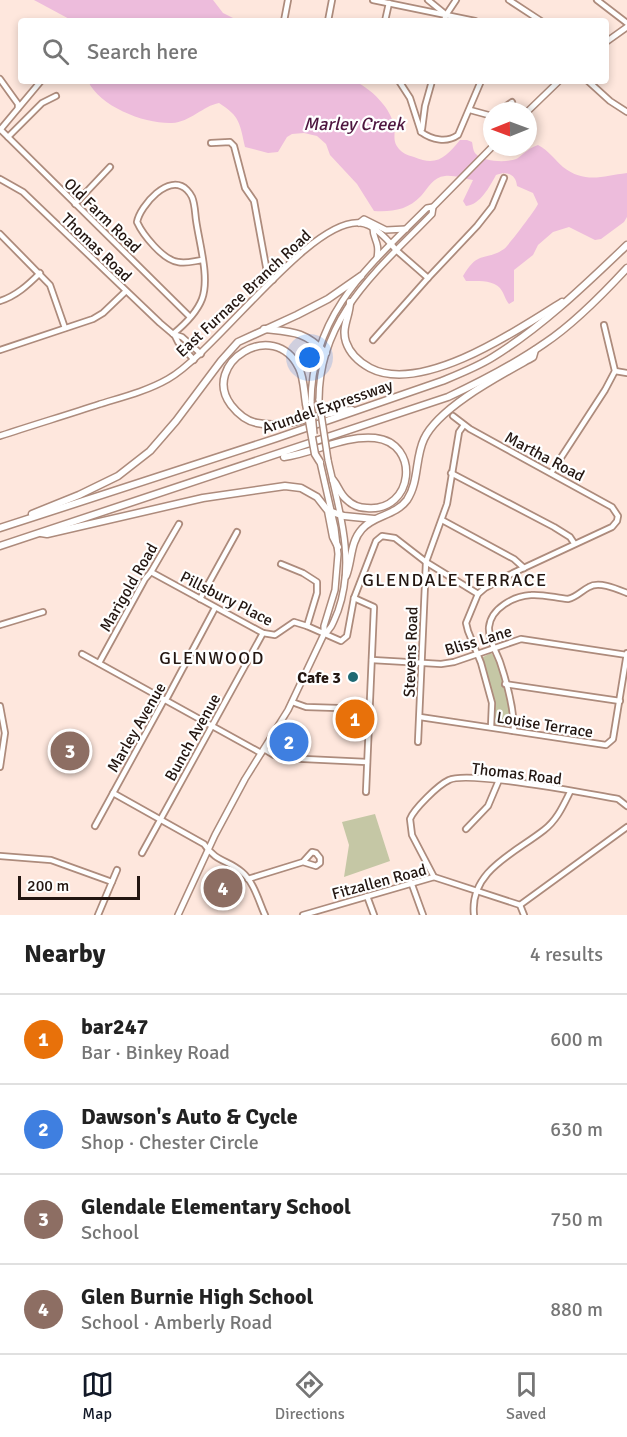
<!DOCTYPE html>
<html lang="en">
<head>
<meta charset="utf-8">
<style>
	body { margin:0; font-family:Signika,sans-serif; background:#f2f2f2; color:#222 }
	.compass { position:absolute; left:483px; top:102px; width:54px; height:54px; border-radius:50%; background:#fff; box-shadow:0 3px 9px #0003; rotate:269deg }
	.scale { position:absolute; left:18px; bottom:15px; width:122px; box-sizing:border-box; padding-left:6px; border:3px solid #231611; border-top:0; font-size:16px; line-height:21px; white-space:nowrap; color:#231611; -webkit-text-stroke:4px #fff; paint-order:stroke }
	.you { position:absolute; left:310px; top:358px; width:21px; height:21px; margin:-15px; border:4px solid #fff; border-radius:50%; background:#1a73e8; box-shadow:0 0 0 9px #1a73e833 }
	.badge { display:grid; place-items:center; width:39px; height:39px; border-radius:50%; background:#111827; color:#fff; font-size:20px; font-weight:700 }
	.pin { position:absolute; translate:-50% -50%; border:3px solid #fff; box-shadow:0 2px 6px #0006 }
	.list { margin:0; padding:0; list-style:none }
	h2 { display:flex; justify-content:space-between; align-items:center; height:78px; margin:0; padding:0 24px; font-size:26px }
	h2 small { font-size:20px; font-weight:400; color:#767676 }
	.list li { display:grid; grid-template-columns:39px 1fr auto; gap:18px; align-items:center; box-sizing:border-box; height:90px; padding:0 24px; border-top:2px solid #e0e0e0 }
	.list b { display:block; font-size:22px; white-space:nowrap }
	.list p { margin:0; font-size:20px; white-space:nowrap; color:#767676 }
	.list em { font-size:20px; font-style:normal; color:#767676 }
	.icon { flex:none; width:33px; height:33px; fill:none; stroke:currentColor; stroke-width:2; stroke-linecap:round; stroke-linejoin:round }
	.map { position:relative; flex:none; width:627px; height:915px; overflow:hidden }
	.search { position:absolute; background:#fff; box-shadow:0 3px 9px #0003; left:18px; right:18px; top:18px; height:66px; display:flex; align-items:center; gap:15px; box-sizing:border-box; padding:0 21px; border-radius:6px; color:#767676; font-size:22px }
	.sheet { height:438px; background:#fff }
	nav { display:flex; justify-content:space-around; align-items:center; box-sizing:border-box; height:84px; border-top:2px solid #e0e0e0; background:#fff; font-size:16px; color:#767676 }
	nav a { display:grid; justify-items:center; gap:3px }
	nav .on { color:#111827 }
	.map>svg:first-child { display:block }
</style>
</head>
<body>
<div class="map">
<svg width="627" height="915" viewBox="0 0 627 915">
	<rect width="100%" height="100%" fill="#fee7dd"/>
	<g fill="#c5c7a5">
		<path d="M491,653c14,12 17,50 21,68l-4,6 -13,-3 -1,-19 -13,-47z"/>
		<polygon points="375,814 390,861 344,877 349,845 342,822"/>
	</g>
	<g fill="#edbcdc">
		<polygon points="34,0 213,0 223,13 239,21 73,21"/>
		<path d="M88,81h227c14,4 31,-5 45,3 14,8 31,25 34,42 2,10 -3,15 7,25 3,3 9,5 13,6 23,10 32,0 46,-17h7l5,2c1,5 1,10 5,13 7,7 33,8 41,3 8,-6 11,-10 20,-13 11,6 16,14 25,22 22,17 40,9 64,6v44l-3,5 -23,17 -6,1 -26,-13 -16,5 -15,13 -5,10 -19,15v31l-5,3c-4,-5 -4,-8 -7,-13 -6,-12 -25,-10 -36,-10l-3,-5c16,-27 22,-14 41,-27 5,-4 32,-40 34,-45l-5,-11 -16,-7c-1,-12 -10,-15 -21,-11 -6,11 -16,30 -30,31l-3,-5 10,-21c-8,-1 -19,-5 -28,-4 -12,1 -17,12 -24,20 -13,14 -29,16 -47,15l-17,-27 -27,-29 -4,-11 -9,-8 -13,-3 -12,1 -5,3 -9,15 -10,1 -23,-6c-5,-23 -5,-31 -26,-44 -16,3 -29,19 -47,20 -27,1 -72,-16 -84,-42z"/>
	</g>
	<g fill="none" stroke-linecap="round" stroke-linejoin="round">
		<defs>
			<g id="minor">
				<polyline points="373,0 475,21"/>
				<polyline points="428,0 444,13"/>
				<polyline points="509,0 541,21"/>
				<polyline points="597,0 627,23"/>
				<polyline points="284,21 288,0"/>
				<polyline points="328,21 332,0"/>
				<polyline points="385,21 389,3"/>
				<polyline points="444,21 446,15 456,0"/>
				<polyline points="0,79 18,104 18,108"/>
				<polyline points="399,81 410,98 421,132"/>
				<polyline points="588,81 610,101 627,112"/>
				<polyline points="470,110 492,116"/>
				<polyline points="499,111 512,102"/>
				<polyline points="0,129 190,317"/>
				<polyline points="422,129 425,106 432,81"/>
				<polyline points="0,130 41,81"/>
				<path d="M421,132c11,8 26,11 37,3l23,-54"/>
				<polyline points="8,137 42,103 56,96"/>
				<polyline points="211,143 230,142 234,146 245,188 254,201 267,272 273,280"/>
				<polyline points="0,179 23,192 160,323 173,334 182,337 201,354"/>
				<polyline points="75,204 110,167"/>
				<polyline points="0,234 50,285 65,328"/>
				<polyline points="396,250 428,278"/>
				<path d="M0,301c16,-5 28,-16 40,-28"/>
				<path d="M173,334c11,-9 24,-22 29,-35 8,-21 -3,-57 -6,-79 -1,-7 -1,-16 -4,-23 -1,-2 -4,-6 -5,-7 -18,-18 -47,16 -50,32 6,13 26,38 41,40 8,2 16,-1 24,-2"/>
				<polyline points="175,336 178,342 194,360"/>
				<polyline points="373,340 428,278 477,226 492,207 504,178"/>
				<polyline points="0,350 93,319 103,313 126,291"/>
				<polyline points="615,371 627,373"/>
				<polyline points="453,416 470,429 612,507 618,516 617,521 612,527 513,573 485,588 478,594 466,623 468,631 481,663 492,703 491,727"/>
				<polyline points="451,473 554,527 570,537 574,543"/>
				<polyline points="551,473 605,390 615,371 604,325"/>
				<polyline points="442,520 514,559 524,568"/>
				<polyline points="281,564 303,573 317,582 317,593 307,626"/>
				<polyline points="151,572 263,633 275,635 294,622 307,626 341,641 347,636 354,598 376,541 382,536 395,538 426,562 478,594"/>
				<polyline points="354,598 374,607 366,792"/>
				<polyline points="200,599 237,532"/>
				<polyline points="0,625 43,612"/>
				<polyline points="82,654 261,753"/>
				<polyline points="372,660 441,664 454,662 521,639 627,655"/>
				<polyline points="99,663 145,579 151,572 179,524"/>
				<polyline points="505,684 620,701"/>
				<polyline points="292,702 306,707 370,709"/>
				<polyline points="0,706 5,733 0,767"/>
				<polyline points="420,717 606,745 613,739 627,653"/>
				<path d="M514,731c0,-22 -7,-48 -14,-69 -4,-11 -12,-23 -11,-35 2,-19 25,-31 42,-32 12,-1 25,3 37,4 9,-2 13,-8 21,-12 10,-6 28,2 38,6"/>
				<polyline points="418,742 426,562 447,504 459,432 464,425"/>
				<polyline points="264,749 274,755 283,758 367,762"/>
				<path d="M113,793l91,51c13,19 23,15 38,28 12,10 17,30 23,43"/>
				<polyline points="95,826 164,700 167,698 215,608"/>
				<polyline points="466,829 488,806 499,780"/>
				<polyline points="142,853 263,633"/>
				<polyline points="0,856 51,860 112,882"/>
				<path d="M434,877l-22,-42 -2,-16c4,-10 28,-34 39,-39 19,-10 140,14 169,19l9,7"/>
				<polyline points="248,879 303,862 316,866 320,863 320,858 316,853 312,852 303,862"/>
				<polyline points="411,882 423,915"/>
				<polyline points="367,896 374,915"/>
				<polyline points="520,905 627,827"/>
				<polyline points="98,915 117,870"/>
				<polyline points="303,915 434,877 520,905 524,915"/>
				<path d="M474,915c-5,-44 41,-62 70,-85 13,-10 19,-24 26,-38"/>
			</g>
			<g id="major">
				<polyline points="606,42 627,27"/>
				<polyline points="528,111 559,81"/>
				<polyline points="359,223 364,219 386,230 406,229"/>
				<path d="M373,228c0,12 7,13 4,30"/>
				<path d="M319,400c0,-84 60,-131 113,-186l1,-7 59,-60"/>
				<path d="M311,402c1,-89 58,-136 116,-194l6,-1"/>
				<path d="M0,436c33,-11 67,-21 100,-32 23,-7 47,-13 68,-25 49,-28 142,-161 192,-156 14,1 28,17 36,27"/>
				<path d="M324,634c8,-5 10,-14 14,-23 18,-51 1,-101 -10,-151"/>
				<polyline points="178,915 215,835 245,779 288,710 324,634 324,626 335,590 338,554 335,528 320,462"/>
			</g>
			<g id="highway">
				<path d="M350,302c0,14 -9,25 -4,40 4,12 13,20 24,26 52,27 148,-38 192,-66"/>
				<path d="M264,329c29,3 40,2 62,24"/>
				<path d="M306,404c-2,-12 -2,-26 -7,-36 -25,-52 -99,-4 -68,37 7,9 15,16 26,18 33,7 63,-12 95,-13"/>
				<path d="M284,457c30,-4 60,-22 91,-19 46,5 39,74 -8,70 -8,0 -15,-3 -21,-9 -6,-5 -8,-13 -13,-19"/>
				<polyline points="332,512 344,516 374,519"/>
				<polyline points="32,514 79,495 118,476 150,451 176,421 221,361 238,342 297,315 328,299 361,276"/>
				<path d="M0,528l277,-90 165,-57c17,-7 35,-14 51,-24 50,-31 92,-72 134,-112"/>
				<polyline points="41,533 47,534 203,498 285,486 301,488 317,497 328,511 333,537 338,547"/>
				<path d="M0,546l448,-149c34,-16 67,-33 97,-54 30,-20 58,-49 82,-75"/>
				<path d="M346,576c6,-15 4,-34 16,-47 12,-14 33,-13 45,-29 12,-18 8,-42 17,-61 15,-32 77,-64 109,-82l2,-7"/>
			</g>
		</defs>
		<use href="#minor" stroke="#ad8b7c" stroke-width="8"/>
		<use href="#major" stroke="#ad8b7c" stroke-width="8"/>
		<use href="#highway" stroke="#ad8b7c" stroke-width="9"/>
		<use href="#minor" stroke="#fff" stroke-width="4.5"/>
		<use href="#major" stroke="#fff" stroke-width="5"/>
		<use href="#highway" stroke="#fff" stroke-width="6"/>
		<defs>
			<g id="major-bridge">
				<polyline points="319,400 328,460"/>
				<polyline points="311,402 314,434"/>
			</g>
			<polyline id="highway-bridge" points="306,404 315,454 320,462"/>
		</defs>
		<use href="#major-bridge" stroke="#ad8b7c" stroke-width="8" stroke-linecap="butt"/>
		<use href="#highway-bridge" stroke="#ad8b7c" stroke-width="9" stroke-linecap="butt"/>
		<use href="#major-bridge" stroke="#fff" stroke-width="5"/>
		<use href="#highway-bridge" stroke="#fff" stroke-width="6"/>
	</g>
	<circle fill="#1e6973" stroke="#fff" stroke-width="2" cx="353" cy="677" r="6"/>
	<g text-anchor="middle" stroke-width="4.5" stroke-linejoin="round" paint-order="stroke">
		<g font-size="16" fill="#231611" stroke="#fff">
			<text transform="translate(103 215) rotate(44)" y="6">Old Farm Road</text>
			<text transform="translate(97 247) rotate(44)" y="6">Thomas Road</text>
			<text transform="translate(243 293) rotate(-43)" y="6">East Furnace Branch Road</text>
			<text transform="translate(327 406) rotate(-19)" y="6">Arundel Expressway</text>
			<text transform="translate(545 456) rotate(28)" y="6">Martha Road</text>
			<text transform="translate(128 587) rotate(-60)" y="6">Marigold Road</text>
			<text transform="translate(227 598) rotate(27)" y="6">Pillsbury Place</text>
			<text transform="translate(478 640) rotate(-17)" y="6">Bliss Lane</text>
			<text transform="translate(410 652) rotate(-88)" y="6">Stevens Road</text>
			<text transform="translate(545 724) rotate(9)" y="6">Louise Terrace</text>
			<text transform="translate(136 727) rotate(-60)" y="6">Marley Avenue</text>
			<text transform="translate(192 737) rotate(-61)" y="6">Bunch Avenue</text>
			<text transform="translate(517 773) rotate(7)" y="6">Thomas Road</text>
			<text transform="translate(379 881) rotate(-15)" y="6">Fitzallen Road</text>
		</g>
		<g font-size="16" font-weight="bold" fill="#231611" stroke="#fff" text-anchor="end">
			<text x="341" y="683">Cafe 3</text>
		</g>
		<g font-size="18" font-style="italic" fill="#4e163f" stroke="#fff">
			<text x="354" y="130">Marley Creek</text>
		</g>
		<g font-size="18" letter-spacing="1.5" fill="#231611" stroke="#fff">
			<text x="455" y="586">GLENDALE TERRACE</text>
			<text x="212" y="664">GLENWOOD</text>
		</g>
	</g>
</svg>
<svg class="compass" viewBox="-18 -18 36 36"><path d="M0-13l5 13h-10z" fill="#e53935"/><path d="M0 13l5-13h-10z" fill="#767676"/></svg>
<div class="scale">200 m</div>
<div class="you"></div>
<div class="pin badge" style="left:355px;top:719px;background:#e8710a">1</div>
<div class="pin badge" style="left:289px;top:742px;background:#3f7fe0">2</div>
<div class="pin badge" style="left:70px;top:751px;background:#8d6e63">3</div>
<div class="pin badge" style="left:223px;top:888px;background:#8d6e63">4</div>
<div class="search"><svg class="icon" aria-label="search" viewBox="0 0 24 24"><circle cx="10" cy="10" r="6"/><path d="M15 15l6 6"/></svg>Search here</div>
</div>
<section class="sheet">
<h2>Nearby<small>4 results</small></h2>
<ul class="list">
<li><span class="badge" style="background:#e8710a">1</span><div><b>bar247</b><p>Bar · Binkey Road</p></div><em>600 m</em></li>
<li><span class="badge" style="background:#3f7fe0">2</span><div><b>Dawson's Auto &amp; Cycle</b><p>Shop · Chester Circle</p></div><em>630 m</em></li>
<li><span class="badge" style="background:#8d6e63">3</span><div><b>Glendale Elementary School</b><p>School</p></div><em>750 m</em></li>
<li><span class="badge" style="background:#8d6e63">4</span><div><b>Glen Burnie High School</b><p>School · Amberly Road</p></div><em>880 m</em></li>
</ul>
</section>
<nav>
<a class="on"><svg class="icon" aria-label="map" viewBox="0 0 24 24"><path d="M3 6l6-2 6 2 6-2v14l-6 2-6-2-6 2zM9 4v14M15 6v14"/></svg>Map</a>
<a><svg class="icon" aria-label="directions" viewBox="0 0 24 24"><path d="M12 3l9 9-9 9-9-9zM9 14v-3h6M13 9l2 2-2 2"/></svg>Directions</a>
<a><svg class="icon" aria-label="saved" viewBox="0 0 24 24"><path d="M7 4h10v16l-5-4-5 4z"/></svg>Saved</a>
</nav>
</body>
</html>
